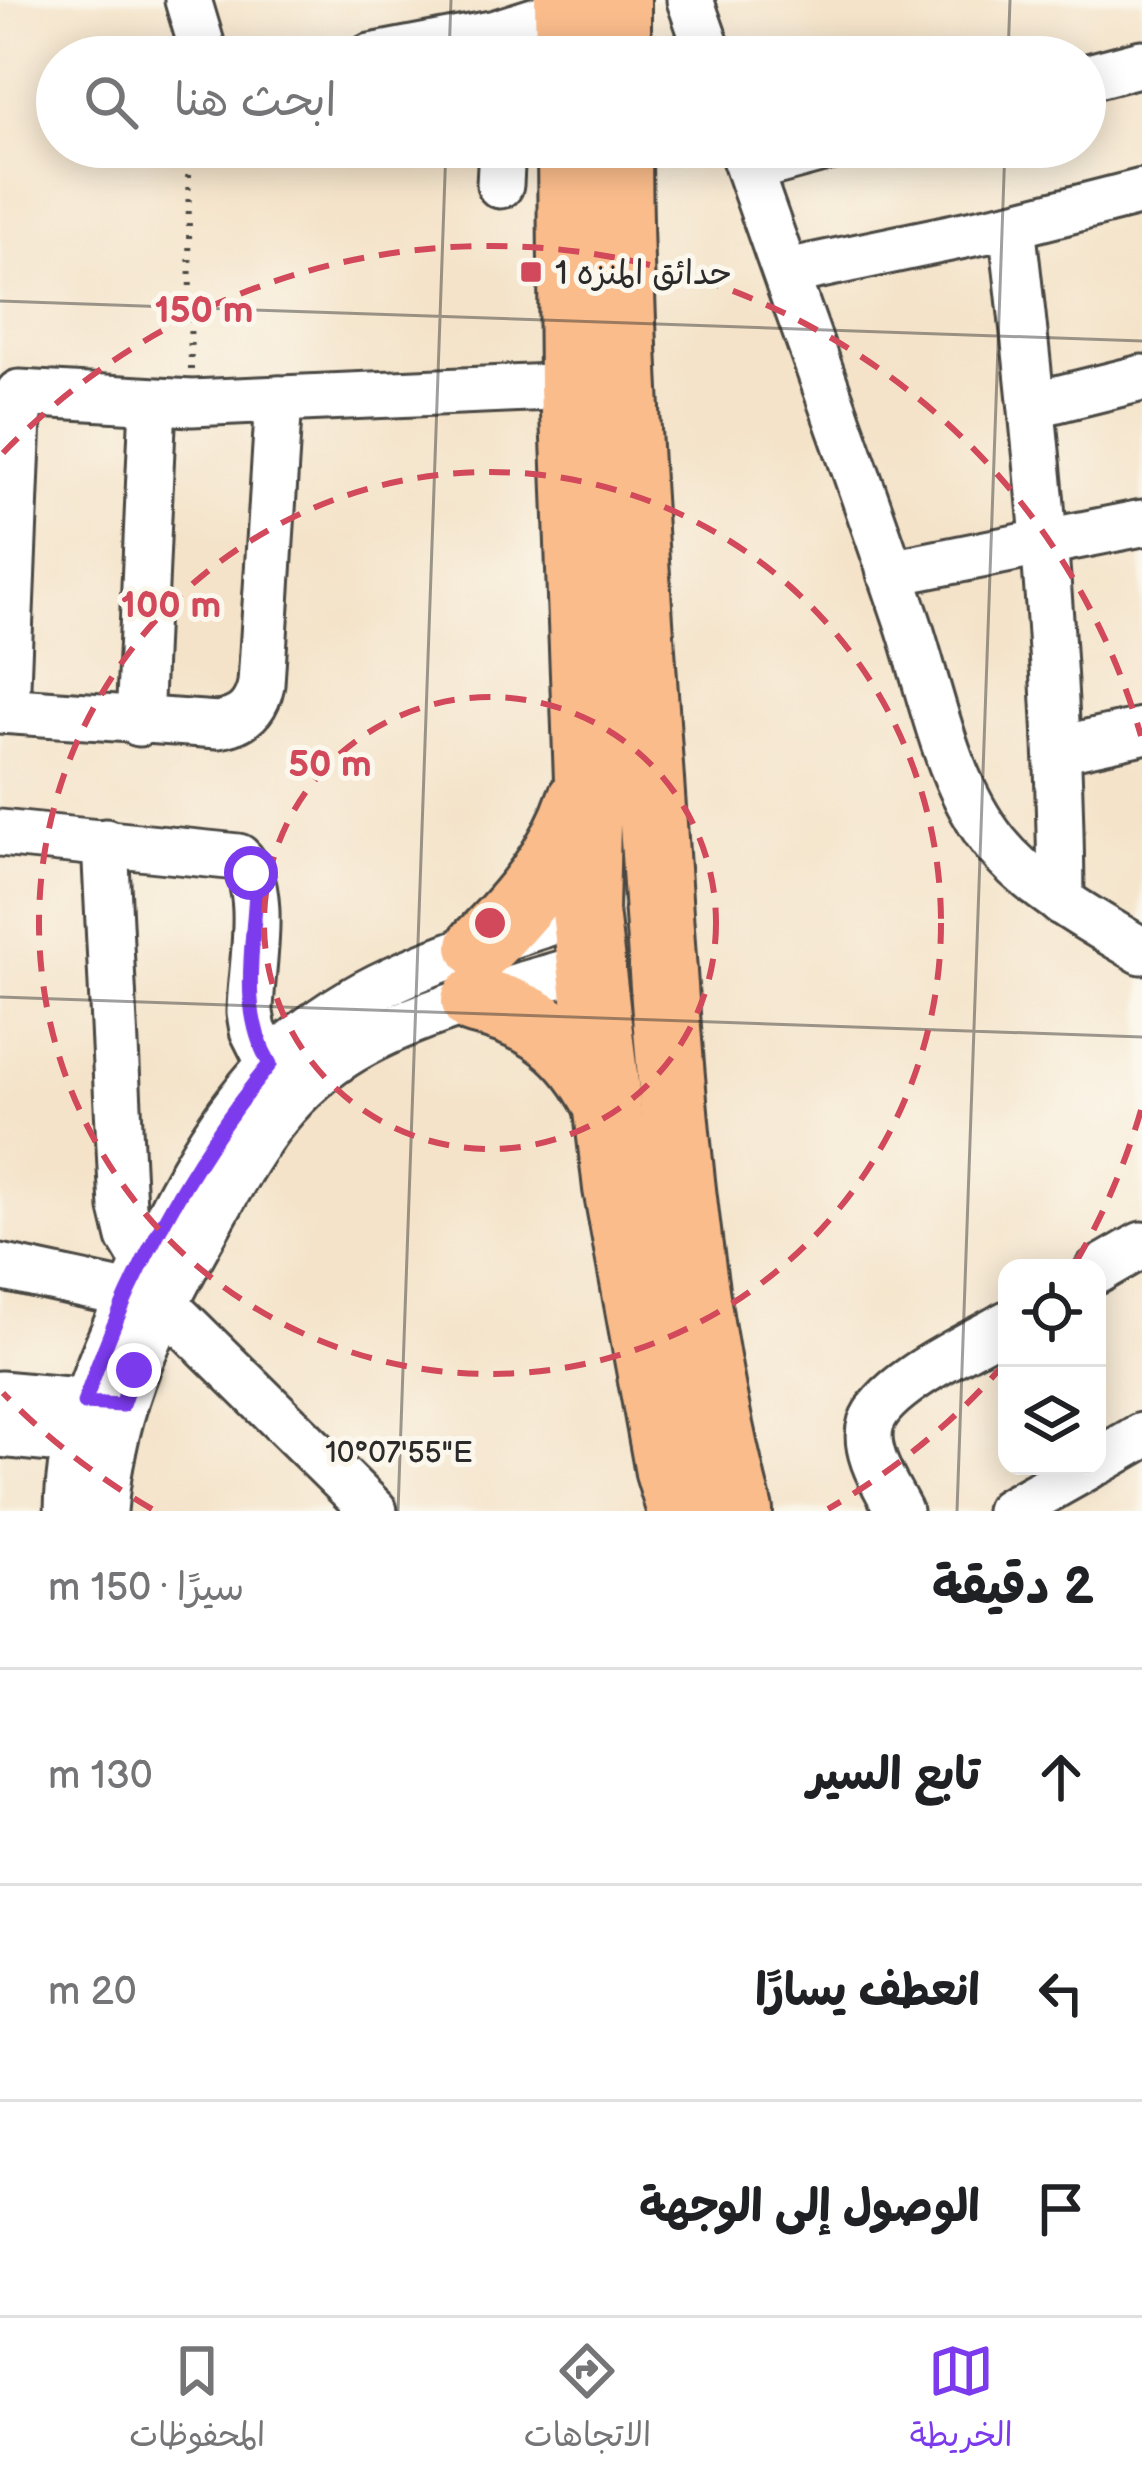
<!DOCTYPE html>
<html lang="ar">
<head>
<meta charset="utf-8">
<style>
	body { margin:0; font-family:"Balsamiq Sans","Playpen Sans Arabic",sans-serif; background:#f2f2f2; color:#202124; direction:rtl }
	.controls { position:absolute; right:36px; bottom:36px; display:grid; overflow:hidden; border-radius:24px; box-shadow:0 6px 30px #0003 }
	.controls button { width:108px; height:108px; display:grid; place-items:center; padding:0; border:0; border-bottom:3px solid #e0e0e0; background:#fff; color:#202124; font:60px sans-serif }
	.stop { position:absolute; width:36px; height:36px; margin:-27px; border:9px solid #7c3aed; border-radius:50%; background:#fff }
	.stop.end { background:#7c3aed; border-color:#fff; box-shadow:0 3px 12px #0008 }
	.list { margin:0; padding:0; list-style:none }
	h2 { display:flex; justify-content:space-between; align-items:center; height:156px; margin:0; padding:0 48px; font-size:51px }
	h2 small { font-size:39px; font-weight:400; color:#757577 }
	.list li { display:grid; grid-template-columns:78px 1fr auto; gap:36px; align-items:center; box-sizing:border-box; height:216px; padding:0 48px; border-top:3px solid #e0e0e0 }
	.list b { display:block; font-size:45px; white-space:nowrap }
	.list em { font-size:39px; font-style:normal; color:#757577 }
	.icon { flex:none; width:66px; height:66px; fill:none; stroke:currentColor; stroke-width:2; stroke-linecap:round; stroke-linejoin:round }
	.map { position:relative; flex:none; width:1142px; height:1511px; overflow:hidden; direction:ltr }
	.search { position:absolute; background:#fff; box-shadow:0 6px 30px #0003; left:36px; right:36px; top:36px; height:132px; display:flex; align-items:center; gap:30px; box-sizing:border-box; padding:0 42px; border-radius:66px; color:#757577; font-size:45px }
	.sheet { height:804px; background:#fff }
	nav { display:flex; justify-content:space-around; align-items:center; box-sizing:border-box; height:168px; border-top:3px solid #e0e0e0; background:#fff; font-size:33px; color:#757577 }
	nav a { display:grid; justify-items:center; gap:6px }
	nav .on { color:#7c3aed }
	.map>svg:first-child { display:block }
</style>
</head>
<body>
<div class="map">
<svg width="1142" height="1511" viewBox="0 0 1142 1511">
	<rect width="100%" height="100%" fill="#fbf7ec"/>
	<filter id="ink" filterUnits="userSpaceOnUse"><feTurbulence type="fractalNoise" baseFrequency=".00833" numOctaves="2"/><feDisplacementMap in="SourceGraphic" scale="24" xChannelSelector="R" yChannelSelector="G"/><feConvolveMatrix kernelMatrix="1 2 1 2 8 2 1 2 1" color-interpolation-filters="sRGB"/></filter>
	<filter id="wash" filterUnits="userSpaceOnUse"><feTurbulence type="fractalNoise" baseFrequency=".004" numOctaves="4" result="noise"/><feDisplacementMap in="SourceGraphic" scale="48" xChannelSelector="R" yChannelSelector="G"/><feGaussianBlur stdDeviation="2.7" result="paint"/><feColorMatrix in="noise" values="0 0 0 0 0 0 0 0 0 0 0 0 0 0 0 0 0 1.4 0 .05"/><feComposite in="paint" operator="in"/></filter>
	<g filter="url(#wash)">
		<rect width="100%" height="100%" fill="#f4e3c9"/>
	</g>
	<g filter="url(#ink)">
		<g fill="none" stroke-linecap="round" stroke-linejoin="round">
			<defs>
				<g id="minor">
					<polyline points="188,0 205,57"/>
					<polyline points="690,0 710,57"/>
					<polyline points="370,57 496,33 594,2"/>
					<polyline points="1085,78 1142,63"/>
					<path d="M741,147c55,159 113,316 167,476 24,73 38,158 87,220 38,47 96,77 147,108"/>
					<polyline points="749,169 830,147"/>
					<polyline points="500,185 502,147"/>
					<path d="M1012,225c26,226 48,450 49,677"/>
					<polyline points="787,272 1012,225 1142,192"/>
					<polyline points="1033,405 1142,378"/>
					<polyline points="890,573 1142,523"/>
					<path d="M0,710l218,15c25,-4 38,-16 43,-41l18,-285"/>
					<polyline points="6,710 19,393 192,403 573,386"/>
					<polyline points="139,723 153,403"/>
					<polyline points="1060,749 1142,731"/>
					<path d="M0,833l238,24c32,29 12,114 12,156l3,17 17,34"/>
					<polyline points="105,842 123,1208 130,1237 145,1262"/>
					<polyline points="0,1267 130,1295"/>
					<polyline points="1097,1271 1142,1245"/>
					<polyline points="164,1304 374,1511"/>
					<polyline points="0,1394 113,1404"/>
					<polyline points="0,1434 104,1444"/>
					<polyline points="1097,1462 1142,1436"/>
					<path d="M68,1511c1,-82 32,-153 67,-226 36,-77 74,-155 133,-218 80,-88 208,-120 317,-156"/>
					<path d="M104,1511c9,-112 51,-192 105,-288 37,-65 70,-126 135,-168 69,-44 169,-66 248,-90"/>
					<path d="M899,1511c-12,-24 -37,-59 -28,-88 13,-39 101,-78 136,-99"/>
					<polyline points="1009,1511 1089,1466"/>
				</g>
				<g id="highway">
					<polyline points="568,0 569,57"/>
					<polyline points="617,0 617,57"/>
					<polyline points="571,147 573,386 588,780 585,911 617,1188 669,1472 681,1511"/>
					<path d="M618,147c1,221 19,441 34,662 16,235 27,473 87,702"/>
					<path d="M481,946c43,-43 80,-87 100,-146"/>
					<path d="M475,1001c63,14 103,45 132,103"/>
				</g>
			</defs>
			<use href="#minor" stroke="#494743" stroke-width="51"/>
			<use href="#highway" stroke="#494743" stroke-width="72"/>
			<polyline stroke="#494743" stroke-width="6" stroke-dasharray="3 9" stroke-linecap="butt" points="191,370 188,162 193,147"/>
			<use href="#minor" stroke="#fff" stroke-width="45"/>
			<use href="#highway" stroke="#fabc8b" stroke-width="66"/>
		</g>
	</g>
	<g fill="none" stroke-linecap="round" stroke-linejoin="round" filter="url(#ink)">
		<path stroke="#7c3aed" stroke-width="15" d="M134,1370l-12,35 -38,-2c42,-121 104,-240 186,-339 -31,-52 -17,-114 -14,-173l-5,-18"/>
	</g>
	<path fill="none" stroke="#2b2b2b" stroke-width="3" stroke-opacity="0.45" d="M449,57l2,-57M1008,57l2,-57M0,301l1142,40M0,997l1142,40M398,1511l48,-1364M957,1511l48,-1364"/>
	<g fill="none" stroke="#d1495b" stroke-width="6" stroke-dasharray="21 15">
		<circle cx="490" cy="923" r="226"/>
		<circle cx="490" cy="923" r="451"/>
		<path d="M1141 1110A677 677 0 0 1 1073 1267M1005 1363A677 677 0 0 1 828 1509M152 1509A677 677 0 0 1 3 1393M3 453A677 677 0 0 1 1141 736"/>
	</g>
	<rect fill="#d1495b" stroke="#fbf7ec" stroke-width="4.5" x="519" y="260" width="24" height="24" rx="6"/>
	<g text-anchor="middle" stroke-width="10" stroke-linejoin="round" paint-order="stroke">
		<g font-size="33" fill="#2b2b2b" stroke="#fbf7ec" text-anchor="start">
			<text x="555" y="284">حدائق المنزه 1</text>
		</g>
	</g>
	<g font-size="30" text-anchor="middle" fill="#2b2b2b" stroke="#fbf7ec" stroke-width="10" stroke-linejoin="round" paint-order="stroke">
		<text x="399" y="1462">10°07'55"E</text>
	</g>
	<circle cx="490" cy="923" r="18" fill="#d1495b" stroke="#fbf7ec" stroke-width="6"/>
	<g font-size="36" text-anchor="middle" font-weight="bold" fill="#d1495b" stroke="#fbf7ec" stroke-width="10" stroke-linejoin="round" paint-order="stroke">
		<text x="204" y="322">150 m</text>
		<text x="171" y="617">100 m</text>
		<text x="330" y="776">50 m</text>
	</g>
</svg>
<div class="controls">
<button><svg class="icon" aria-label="locate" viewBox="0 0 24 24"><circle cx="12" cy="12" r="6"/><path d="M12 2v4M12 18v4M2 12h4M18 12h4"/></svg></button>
<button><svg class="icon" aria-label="layers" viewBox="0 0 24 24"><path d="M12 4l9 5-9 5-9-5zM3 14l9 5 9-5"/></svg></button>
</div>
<div class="stop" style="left:251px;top:873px"></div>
<div class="stop end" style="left:134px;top:1370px"></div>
<div class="search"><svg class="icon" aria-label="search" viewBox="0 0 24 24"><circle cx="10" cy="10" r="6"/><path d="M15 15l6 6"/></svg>ابحث هنا</div>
</div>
<section class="sheet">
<h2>2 دقيقة<small>سيرًا · 150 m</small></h2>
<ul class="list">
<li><svg class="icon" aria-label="ahead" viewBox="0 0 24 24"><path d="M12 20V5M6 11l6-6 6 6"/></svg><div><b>تابع السير</b></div><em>130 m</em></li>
<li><svg class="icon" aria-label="left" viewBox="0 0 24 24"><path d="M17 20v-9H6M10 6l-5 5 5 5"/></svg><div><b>انعطف يسارًا</b></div><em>20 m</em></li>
<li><svg class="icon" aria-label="arrive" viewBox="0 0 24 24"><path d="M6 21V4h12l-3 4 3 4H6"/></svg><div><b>الوصول إلى الوجهة</b></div></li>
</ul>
</section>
<nav>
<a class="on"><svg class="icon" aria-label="map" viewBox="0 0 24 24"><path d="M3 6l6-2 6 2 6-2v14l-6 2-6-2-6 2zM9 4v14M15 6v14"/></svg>الخريطة</a>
<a><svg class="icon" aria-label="directions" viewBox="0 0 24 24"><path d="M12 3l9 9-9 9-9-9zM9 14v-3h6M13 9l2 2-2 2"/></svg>الاتجاهات</a>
<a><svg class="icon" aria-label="saved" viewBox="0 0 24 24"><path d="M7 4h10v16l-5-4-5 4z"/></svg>المحفوظات</a>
</nav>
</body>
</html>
